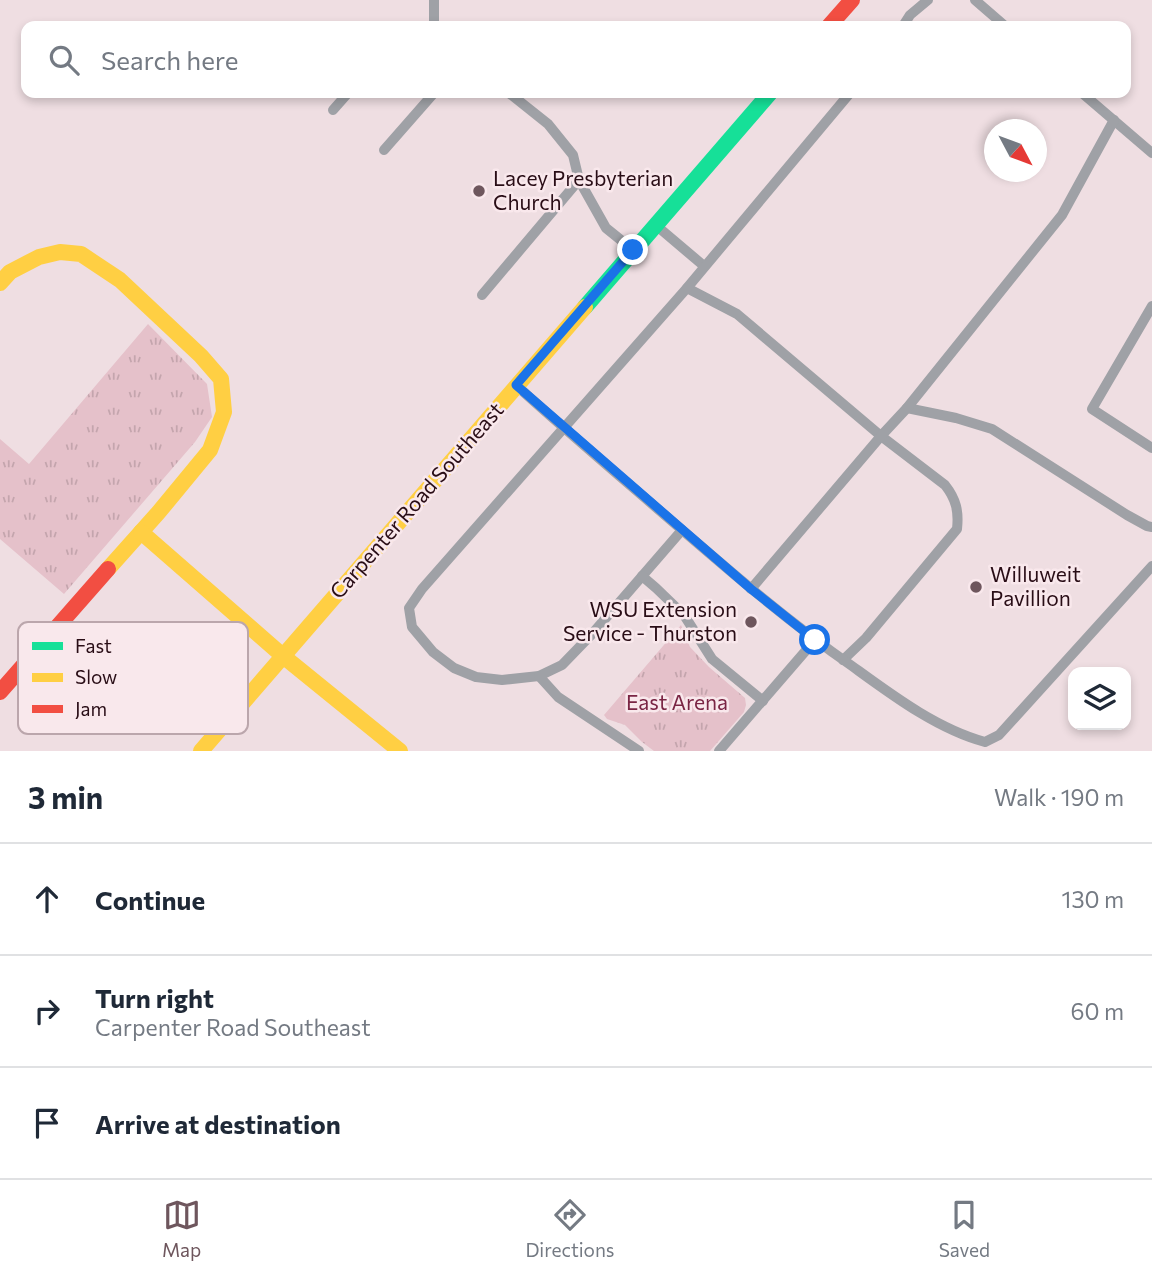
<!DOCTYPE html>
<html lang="en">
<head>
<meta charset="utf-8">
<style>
	body { margin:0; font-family:Commissioner,sans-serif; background:#f2f2f3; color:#1f2937 }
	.controls { position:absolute; right:21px; bottom:21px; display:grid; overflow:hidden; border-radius:14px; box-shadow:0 4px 10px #0003 }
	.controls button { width:63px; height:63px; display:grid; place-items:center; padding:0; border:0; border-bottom:2px solid #e0e1e3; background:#fff; color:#1f2937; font:35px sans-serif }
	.compass { position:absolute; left:984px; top:119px; width:63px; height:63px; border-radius:50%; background:#fff; box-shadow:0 4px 10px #0003; rotate:131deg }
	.stop { position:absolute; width:21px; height:21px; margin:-16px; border:5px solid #1a73e8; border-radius:50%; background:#fff }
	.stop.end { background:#1a73e8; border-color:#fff; box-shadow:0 2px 7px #0008 }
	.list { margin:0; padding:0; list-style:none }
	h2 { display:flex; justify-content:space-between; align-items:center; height:91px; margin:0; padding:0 28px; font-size:30px }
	h2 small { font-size:23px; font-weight:400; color:#747a83 }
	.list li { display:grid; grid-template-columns:46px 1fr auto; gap:21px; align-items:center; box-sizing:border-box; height:112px; padding:0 28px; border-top:2px solid #e0e1e3 }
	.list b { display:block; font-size:26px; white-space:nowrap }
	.list p { margin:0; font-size:23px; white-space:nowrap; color:#747a83 }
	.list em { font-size:23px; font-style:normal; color:#747a83 }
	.icon { flex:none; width:38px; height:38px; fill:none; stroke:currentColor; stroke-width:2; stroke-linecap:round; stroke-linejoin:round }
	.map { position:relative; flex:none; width:1152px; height:751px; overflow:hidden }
	.search { position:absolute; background:#fff; box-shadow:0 4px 10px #0003; left:21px; right:21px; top:21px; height:77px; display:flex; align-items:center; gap:18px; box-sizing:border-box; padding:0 24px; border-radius:14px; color:#747a83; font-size:26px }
	.sheet { height:427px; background:#fff }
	nav { display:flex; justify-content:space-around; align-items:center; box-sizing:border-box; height:98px; border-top:2px solid #e0e1e3; background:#fff; font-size:19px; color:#747a83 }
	nav a { display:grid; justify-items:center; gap:4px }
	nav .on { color:#6e565d }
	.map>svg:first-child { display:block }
</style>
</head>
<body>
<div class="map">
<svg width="1152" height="751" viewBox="0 0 1152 751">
	<defs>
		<pattern id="park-tufts" width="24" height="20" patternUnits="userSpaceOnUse" patternTransform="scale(1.75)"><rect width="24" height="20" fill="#e5c1ca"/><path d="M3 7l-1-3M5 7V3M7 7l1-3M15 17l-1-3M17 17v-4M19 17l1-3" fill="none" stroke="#c4a5ad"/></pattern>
	</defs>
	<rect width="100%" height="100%" fill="#efdee2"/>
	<g fill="url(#park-tufts)">
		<polygon points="148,324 207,384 212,417 195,442 64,594 0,539 0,439 29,464"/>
		<polygon points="681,625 690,647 709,667 745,698 746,705 744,712 710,751 654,751 642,742 625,725 607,719 604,715"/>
	</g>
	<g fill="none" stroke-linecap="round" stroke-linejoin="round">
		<g stroke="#9fa1a6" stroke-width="10">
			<polyline points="434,0 434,26"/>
			<polyline points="975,0 1005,26"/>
			<polyline points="903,26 910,15 928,0"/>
			<polyline points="1082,93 1152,153"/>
			<polyline points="333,110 348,93"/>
			<polyline points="384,150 434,93"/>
			<polyline points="579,180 606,228 632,249"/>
			<polyline points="658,227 704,266"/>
			<path d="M687,288l50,26 144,122 64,49c11,14 14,26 12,44l-91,109 -23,22"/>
			<polyline points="482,295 579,180 573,155 548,124 509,93"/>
			<polyline points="1152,306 1092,409 1152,448"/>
			<path d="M518,387c51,46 104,91 156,136 58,50 115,99 178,143 40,29 85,63 133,76l14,-7 153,-169"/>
			<polyline points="907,408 956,418 992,429 1127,515 1147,526 1152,527"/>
			<polyline points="682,530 592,634 562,665 539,676 502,680 476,677 454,668 433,652 412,627 409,608 422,589 687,288 850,93"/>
			<polyline points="642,576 656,588 684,615 712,659 763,701"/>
			<polyline points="751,589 881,436 907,408 1062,215 1114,120"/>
			<polyline points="539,676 558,697 639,751"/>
			<polyline points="719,751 815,640"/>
		</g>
		<polyline stroke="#16e098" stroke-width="16" points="585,307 770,93"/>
		<g stroke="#ffcf43" stroke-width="16">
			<polyline points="0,283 10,272 39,257 60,252 81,254 120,280 201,356 221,379 224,412 210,450 158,513 108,569"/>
			<polyline points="141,532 283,656 400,751"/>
			<polyline points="201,751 585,307"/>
		</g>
		<g stroke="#f24e42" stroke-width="16">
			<polyline points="829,26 852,0"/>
			<polyline points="0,692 108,569"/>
		</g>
	</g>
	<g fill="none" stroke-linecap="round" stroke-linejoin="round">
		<polyline stroke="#1a73e8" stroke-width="9" points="633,250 516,385 751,589 815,640"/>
	</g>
	<g fill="#6e565d" stroke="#f9e8ec" stroke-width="2.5">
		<circle cx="479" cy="191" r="7"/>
		<circle cx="976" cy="587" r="7"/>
		<circle cx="751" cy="622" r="7"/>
	</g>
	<g text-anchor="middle" stroke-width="5" stroke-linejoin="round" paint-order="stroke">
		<g font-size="21" fill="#290d16" stroke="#f9e8ec" text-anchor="start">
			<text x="493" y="186">Lacey Presbyterian<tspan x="493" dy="24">Church</tspan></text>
			<text x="990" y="582">Willuweit<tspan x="990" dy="24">Pavillion</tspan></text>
			<text x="737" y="617" text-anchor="end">WSU Extension<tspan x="737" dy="24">Service - Thurston</tspan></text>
		</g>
		<g font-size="21" fill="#290d16" stroke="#f9e8ec">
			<text transform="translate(417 501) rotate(-49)" y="7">Carpenter Road Southeast</text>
		</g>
		<g font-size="21" fill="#7a2544" stroke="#f9e8ec">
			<text x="677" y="710">East Arena</text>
		</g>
	</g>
	<rect x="18" y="622" width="230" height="112" rx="10" fill="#f9e8ec" stroke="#bba6ac" stroke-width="2"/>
	<rect x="32" y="642" width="31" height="8" fill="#16e098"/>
	<rect x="32" y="673" width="31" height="9" fill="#ffcf43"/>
	<rect x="32" y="705" width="31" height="8" fill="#f24e42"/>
	<g font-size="19" fill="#290d16">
		<text x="75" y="653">Fast</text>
		<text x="75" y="684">Slow</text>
		<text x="75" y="716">Jam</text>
	</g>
</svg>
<div class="controls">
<button><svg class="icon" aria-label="layers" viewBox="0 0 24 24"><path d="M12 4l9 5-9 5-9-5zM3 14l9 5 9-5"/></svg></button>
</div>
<svg class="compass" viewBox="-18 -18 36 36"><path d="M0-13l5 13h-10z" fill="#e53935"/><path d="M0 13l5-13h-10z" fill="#747a83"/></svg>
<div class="stop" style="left:815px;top:640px"></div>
<div class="stop end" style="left:633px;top:250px"></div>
<div class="search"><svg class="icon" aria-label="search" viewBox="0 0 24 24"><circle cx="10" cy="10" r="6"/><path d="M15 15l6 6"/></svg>Search here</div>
</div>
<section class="sheet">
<h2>3 min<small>Walk · 190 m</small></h2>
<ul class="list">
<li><svg class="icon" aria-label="ahead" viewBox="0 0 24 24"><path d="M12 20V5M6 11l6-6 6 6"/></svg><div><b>Continue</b></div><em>130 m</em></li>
<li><svg class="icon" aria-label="right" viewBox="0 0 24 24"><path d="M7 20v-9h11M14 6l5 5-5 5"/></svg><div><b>Turn right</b><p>Carpenter Road Southeast</p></div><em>60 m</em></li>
<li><svg class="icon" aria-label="arrive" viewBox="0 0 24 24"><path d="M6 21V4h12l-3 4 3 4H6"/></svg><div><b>Arrive at destination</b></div></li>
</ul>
</section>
<nav>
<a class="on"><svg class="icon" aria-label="map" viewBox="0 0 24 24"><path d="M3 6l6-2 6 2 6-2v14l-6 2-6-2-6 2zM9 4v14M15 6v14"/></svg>Map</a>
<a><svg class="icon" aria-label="directions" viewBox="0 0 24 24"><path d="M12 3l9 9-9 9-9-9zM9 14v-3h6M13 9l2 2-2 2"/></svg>Directions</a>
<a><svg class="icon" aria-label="saved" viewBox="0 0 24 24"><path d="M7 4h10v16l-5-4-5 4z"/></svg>Saved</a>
</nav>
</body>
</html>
